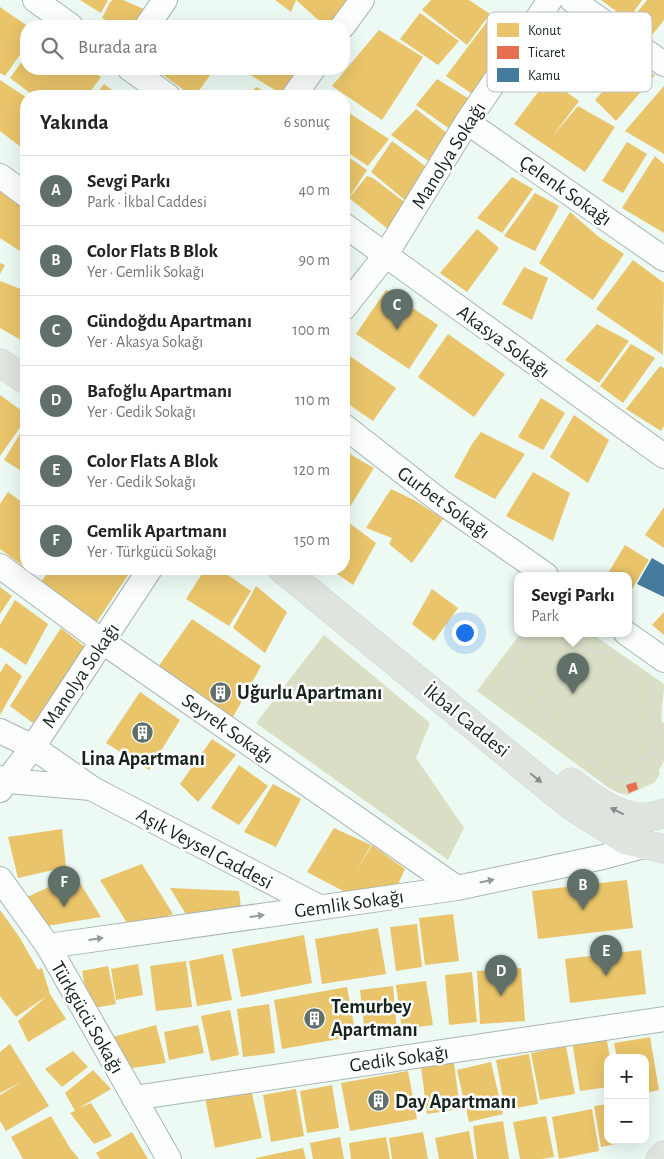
<!DOCTYPE html>
<html lang="tr">
<head>
<meta charset="utf-8">
<style>
	body { margin:0; font-family:"Alegreya Sans",sans-serif; background:#f2f2f2; color:#222 }
	.controls { position:absolute; right:15px; bottom:15px; display:grid; overflow:hidden; border-radius:10px; box-shadow:0 5px 20px #0002 }
	.controls button { width:45px; height:45px; display:grid; place-items:center; padding:0; border:0; border-bottom:1px solid #e0e0e0; background:#fff; color:#222; font:25px sans-serif }
	.you { position:absolute; left:464px; top:632px; width:18px; height:18px; margin:-12px; border:4px solid #fff; border-radius:50%; background:#1a73e8; box-shadow:0 0 0 8px #1a73e833 }
	.badge { display:grid; place-items:center; width:32px; height:32px; border-radius:50%; background:#616f69; color:#fff; font-size:16px; font-weight:700 }
	.pin { position:absolute; translate:-50% -41px; filter:drop-shadow(0 1px 2px #0008) }
	.pin::after { content:''; position:absolute; top:26px; width:18px; height:15px; background:inherit; clip-path:polygon(0 0,100% 0,50% 100%) }
	.popup { position:absolute; left:514px; top:572px; width:118px; height:65px; box-sizing:border-box; display:grid; place-content:center; border-radius:10px; background:#fff; filter:drop-shadow(0 1px 4px #0005); font-size:16px; white-space:nowrap; color:#767676 }
	.popup b { font-size:19px; color:#222 }
	.popup::after { content:''; position:absolute; left:50%; top:100%; margin-left:-10px; border:10px solid transparent; border-top-color:#fff }
	.list { margin:0; padding:0; list-style:none }
	h2 { display:flex; justify-content:space-between; align-items:center; height:65px; margin:0; padding:0 20px; font-size:21px }
	h2 small { font-size:16px; font-weight:400; color:#767676 }
	.list li { display:grid; grid-template-columns:32px 1fr auto; gap:15px; align-items:center; box-sizing:border-box; height:70px; padding:0 20px; border-top:1px solid #e0e0e0 }
	.list b { display:block; font-size:19px; white-space:nowrap }
	.list p { margin:0; font-size:16px; white-space:nowrap; color:#767676 }
	.list em { font-size:16px; font-style:normal; color:#767676 }
	.icon { flex:none; width:28px; height:28px; fill:none; stroke:currentColor; stroke-width:2; stroke-linecap:round; stroke-linejoin:round }
	.map { position:relative; flex:none; width:664px; height:1159px; overflow:hidden }
	.search { position:absolute; background:#fff; box-shadow:0 5px 20px #0002; left:20px; top:20px; width:330px; height:55px; display:flex; align-items:center; gap:12px; box-sizing:border-box; padding:0 18px; border-radius:20px; color:#767676; font-size:19px }
	.panel { position:absolute; background:#fff; box-shadow:0 5px 20px #0002; left:20px; top:90px; width:330px; height:485px; border-radius:20px }
	.map>svg:first-child { display:block }
</style>
</head>
<body>
<div class="map">
<svg width="664" height="1159" viewBox="0 0 664 1159">
	<rect width="100%" height="100%" fill="#edfaf4"/>
	<g fill="#d9dec5">
		<path d="M521,633h70l73,51c0,15 -4,23 -2,38l2,1v38l-5,9 1,3 -5,9 -27,13 -9,-2 -10,-5 -132,-97z"/>
		<polygon points="324,635 430,723 416,758 464,828 448,860 256,723"/>
	</g>
	<g fill="#e9c46a">
		<polygon points="80,0 108,0 101,13"/>
		<polygon points="113,0 123,0 151,12 139,26 118,26 102,18 110,2"/>
		<polygon points="275,0 353,0 332,26 325,26 296,0 291,12"/>
		<polygon points="431,0 469,0 490,14 467,45 422,10"/>
		<polygon points="601,0 642,0 628,20"/>
		<polygon points="647,0 664,0 664,20 653,34 631,20"/>
		<polygon points="0,7 26,25 26,46 5,76 0,73"/>
		<polygon points="420,13 459,41 438,65 400,39"/>
		<polygon points="489,19 521,41 478,98 446,76"/>
		<polygon points="379,30 423,57 382,120 332,86"/>
		<polygon points="26,56 26,69 89,69 101,77 87,96 34,96 10,78"/>
		<polygon points="630,61 655,75 616,121 595,100"/>
		<polygon points="155,69 205,69 211,74 195,96 192,96"/>
		<polygon points="250,69 296,69 299,71 280,93 247,73"/>
		<polygon points="437,79 474,102 454,132 416,105"/>
		<polygon points="548,79 579,101 552,137 578,106 615,127 585,172 514,124"/>
		<polygon points="0,80 26,97 26,151 0,131"/>
		<polygon points="104,84 120,96 95,96"/>
		<polygon points="664,86 664,154 625,131"/>
		<polygon points="256,87 273,96 249,96"/>
		<polygon points="416,109 452,137 430,162 391,135"/>
		<polygon points="346,111 389,139 368,166 344,150 344,114"/>
		<polygon points="392,141 429,169 406,201 371,172"/>
		<polygon points="627,142 647,154 623,193 602,181"/>
		<polygon points="344,154 367,170 350,196 344,191"/>
		<polygon points="655,156 664,164 664,233 622,208"/>
		<polygon points="367,176 373,178 407,204 388,229 349,198"/>
		<polygon points="0,177 26,196 26,247 23,253 0,238"/>
		<polygon points="512,177 533,189 502,233 477,218"/>
		<polygon points="535,193 559,206 535,251 504,236"/>
		<polygon points="570,212 599,237 624,254 593,300 539,263"/>
		<polygon points="477,229 499,248 467,292 440,273"/>
		<polygon points="633,260 664,283 663,355 596,309"/>
		<polygon points="0,263 5,265 0,274"/>
		<polygon points="524,267 548,278 532,320 502,304"/>
		<polygon points="0,281 26,291 26,343 0,328"/>
		<polygon points="386,290 438,325 409,369 356,334"/>
		<polygon points="597,324 629,341 599,383 565,360"/>
		<polygon points="448,334 505,374 474,417 418,377"/>
		<polygon points="631,344 655,358 623,403 600,386"/>
		<polygon points="344,352 396,388 373,421 344,401"/>
		<polygon points="660,366 664,368 664,426 661,431 626,409"/>
		<polygon points="0,395 26,414 26,419 0,456"/>
		<polygon points="541,398 565,413 543,450 518,437"/>
		<polygon points="574,415 609,440 588,483 550,457"/>
		<polygon points="26,424 26,474 4,460"/>
		<polygon points="481,432 525,454 495,499 454,477 472,444"/>
		<polygon points="344,448 353,456 374,468 348,510 344,507"/>
		<polygon points="533,472 570,493 553,541 506,516"/>
		<polygon points="391,489 414,500 443,519 412,563 389,544 392,538 366,528"/>
		<polygon points="8,492 26,505 26,568 0,549 0,504"/>
		<polygon points="664,507 664,548 645,535"/>
		<polygon points="348,522 376,543 353,585 330,569 344,569 344,529"/>
		<polygon points="625,545 649,560 631,591 628,590 628,575 607,575"/>
		<polygon points="28,569 40,569 36,574"/>
		<polygon points="50,569 120,569 128,575 96,623 39,585"/>
		<polygon points="205,569 219,569 251,591 229,626 186,599"/>
		<polygon points="256,586 287,612 265,653 233,628"/>
		<polygon points="0,587 12,596 0,614"/>
		<polygon points="432,589 458,608 434,641 412,624"/>
		<polygon points="15,600 48,624 26,665 0,647 0,625"/>
		<polygon points="664,612 664,635 652,625"/>
		<polygon points="192,619 261,666 233,717 158,667"/>
		<polygon points="61,628 85,647 33,723 10,706"/>
		<polygon points="6,663 22,676 0,715 0,673"/>
		<polygon points="140,692 180,720 149,770 106,743"/>
		<polygon points="212,739 236,755 198,802 180,784"/>
		<polygon points="239,765 268,786 239,825 211,808"/>
		<polygon points="273,784 301,799 276,847 244,832"/>
		<polygon points="334,828 371,845 355,874 372,845 405,869 395,891 345,892 307,872"/>
		<polygon points="62,829 66,867 18,878 8,837"/>
		<polygon points="142,864 173,914 131,929 100,880"/>
		<polygon points="75,875 101,917 47,926 27,897"/>
		<polygon points="627,880 633,928 538,939 532,891"/>
		<polygon points="170,888 239,891 242,916 190,921"/>
		<polygon points="0,910 20,938 38,970 42,968 50,994 66,1019 28,1042 18,1021 47,996 16,1017 0,996"/>
		<polygon points="453,914 459,961 425,965 419,918"/>
		<polygon points="417,924 422,967 396,971 390,927"/>
		<polygon points="378,928 386,974 322,984 315,939"/>
		<polygon points="304,935 312,983 241,997 232,949"/>
		<polygon points="641,950 646,994 570,1003 565,959"/>
		<polygon points="223,954 232,1000 197,1006 189,961"/>
		<polygon points="186,961 192,1007 156,1011 150,966"/>
		<polygon points="138,964 143,995 116,1000 111,969"/>
		<polygon points="108,966 116,1004 89,1009 82,971"/>
		<polygon points="521,968 525,1021 480,1024 477,971"/>
		<polygon points="472,972 477,1022 449,1025 445,975"/>
		<polygon points="426,981 433,1025 402,1029 396,985"/>
		<polygon points="393,986 397,1032 365,1036 360,990"/>
		<polygon points="347,987 356,1036 282,1049 274,1000"/>
		<polygon points="269,1004 275,1053 243,1057 237,1009"/>
		<polygon points="230,1010 239,1055 211,1061 201,1016"/>
		<polygon points="156,1025 166,1063 125,1069 109,1038"/>
		<polygon points="198,1025 204,1053 169,1060 164,1032"/>
		<polygon points="606,1035 610,1058 608,1058 608,1087 580,1091 572,1041"/>
		<polygon points="650,1037 659,1090 645,1093 645,1058 617,1058 614,1043"/>
		<polygon points="10,1044 49,1106 6,1131 0,1121 0,1095 23,1081 0,1093 0,1052"/>
		<polygon points="566,1046 575,1094 540,1100 531,1053"/>
		<polygon points="73,1051 88,1067 62,1087 45,1069"/>
		<polygon points="529,1054 538,1104 505,1110 496,1060"/>
		<polygon points="491,1062 503,1114 469,1122 457,1070"/>
		<polygon points="454,1063 460,1109 427,1114 421,1067"/>
		<polygon points="93,1070 111,1089 79,1108 91,1103 112,1136 94,1144 70,1113 75,1111 65,1093"/>
		<polygon points="408,1071 417,1119 350,1131 341,1083"/>
		<polygon points="332,1085 339,1128 307,1133 300,1091"/>
		<polygon points="251,1089 262,1138 215,1148 205,1098"/>
		<polygon points="296,1089 304,1136 271,1142 263,1095"/>
		<polygon points="649,1097 646,1114 645,1114 645,1098"/>
		<polygon points="608,1104 608,1140 630,1141 601,1147 594,1106"/>
		<polygon points="592,1109 599,1151 559,1159 552,1117"/>
		<polygon points="51,1116 70,1148 79,1159 23,1159 11,1137"/>
		<polygon points="546,1116 554,1157 542,1159 520,1159 513,1122"/>
		<polygon points="503,1121 509,1159 477,1159 473,1126"/>
		<polygon points="469,1131 474,1159 439,1159 435,1138"/>
		<polygon points="132,1132 148,1159 100,1159 96,1153"/>
		<polygon points="423,1132 428,1159 392,1159 389,1138"/>
		<polygon points="340,1137 344,1159 313,1159 310,1143"/>
		<polygon points="386,1137 390,1159 351,1159 349,1143"/>
		<polygon points="303,1148 306,1159 256,1159 256,1158"/>
	</g>
	<polygon fill="#e76f51" points="636,782 638,789 629,793 626,785"/>
	<polygon fill="#457b9d" points="652,558 664,565 664,597 637,584"/>
	<g fill="none" stroke-linecap="round" stroke-linejoin="round">
		<defs>
			<g id="minor">
				<polyline points="35,0 71,26"/>
				<polyline points="572,0 664,64"/>
				<polyline points="147,26 165,0"/>
				<polyline points="343,26 362,0"/>
				<polyline points="130,69 168,96"/>
				<polyline points="294,96 313,69"/>
				<polyline points="467,122 664,259"/>
				<polyline points="0,176 26,195"/>
				<polyline points="344,225 664,456"/>
				<polyline points="344,308 385,256 467,122 550,0"/>
				<polyline points="344,426 440,501 546,575"/>
				<polyline points="0,566 103,642 457,888"/>
				<polyline points="626,633 664,660"/>
				<polyline points="0,731 33,747 90,787"/>
				<polyline points="0,778 8,781 91,788 319,907"/>
				<polyline points="0,790 33,747 150,569"/>
				<polyline points="0,879 48,946 169,1159"/>
				<polyline points="48,946 457,888 603,857 648,845"/>
				<polyline points="134,1098 664,1019"/>
			</g>
			<g id="major">
				<polyline points="0,363 26,380"/>
				<polyline points="282,569 570,805 625,840 664,849"/>
				<path d="M571,782c25,19 60,46 93,31"/>
				<polyline points="660,1159 664,1155"/>
			</g>
		</defs>
		<use href="#minor" stroke="#a9b5b0" stroke-width="26"/>
		<use href="#major" stroke="#ced6d2" stroke-width="29"/>
		<g stroke="#d8dbda" stroke-width="3" stroke-dasharray="2.5 2.5" stroke-linecap="butt">
			<path d="M535,633l-28,40 -1,5c10,6 30,16 36,26 7,12 5,26 16,36l55,37c26,9 37,-24 45,-43l-7,-24 4,-21 -2,-5 -43,-32 -27,-2 -20,-17"/>
			<polyline points="650,750 664,758"/>
		</g>
		<use href="#minor" stroke="#fcfefd" stroke-width="24"/>
		<use href="#major" stroke="#dfe5de" stroke-width="28"/>
	</g>
	<defs><path id="oneway-solid" d="M-6-.8H1V-3.2L6.5 0L1 3.2V.8H-6Z" transform="scale(1.25)"/></defs>
	<g fill="#858e88">
		<use href="#oneway-solid" transform="translate(536 778) rotate(39)"/>
		<use href="#oneway-solid" transform="translate(617 811) rotate(-154)"/>
	</g>
	<g fill="#949c99">
		<use href="#oneway-solid" transform="translate(487 881) rotate(-12)"/>
		<use href="#oneway-solid" transform="translate(257 916) rotate(-8)"/>
		<use href="#oneway-solid" transform="translate(96 939) rotate(-8)"/>
	</g>
	<defs>
		<symbol id="building-disc" viewBox="-11 -11 22 22"><circle r="9.5" fill="#616f69" stroke="#fff"/><path d="M-4-6H4V6H1V3H-1V6H-4ZM-2.5-4.3h1.7v1.8h-1.7ZM.8-4.3h1.7v1.8H.8ZM-2.5-1h1.7V.8h-1.7ZM.8-1h1.7V.8H.8Z" fill="#fff"/></symbol>
	</defs>
	<g fill-rule="evenodd">
		<use href="#building-disc" x="208" y="680" width="25" height="25"/>
		<use href="#building-disc" x="130" y="720" width="25" height="25"/>
		<use href="#building-disc" x="302" y="1006" width="25" height="25"/>
		<use href="#building-disc" x="366" y="1088" width="25" height="25"/>
	</g>
	<g text-anchor="middle" stroke-width="5" stroke-linejoin="round" paint-order="stroke">
		<g font-size="20" fill="#16241e" stroke="#fff">
			<text transform="translate(448 155) rotate(-58)" y="7">Manolya Sokağı</text>
			<text transform="translate(566 190) rotate(35)" y="7">Çelenk Sokağı</text>
			<text transform="translate(504 341) rotate(36)" y="7">Akasya Sokağı</text>
			<text transform="translate(444 502) rotate(36)" y="7">Gurbet Sokağı</text>
			<text transform="translate(80 675) rotate(-56)" y="7">Manolya Sokağı</text>
			<text transform="translate(467 720) rotate(39)" y="7">İkbal Caddesi</text>
			<text transform="translate(228 728) rotate(35)" y="7">Seyrek Sokağı</text>
			<text transform="translate(205 848) rotate(28)" y="7">Aşık Veysel Caddesi</text>
			<text transform="translate(349 903) rotate(-8)" y="7">Gemlik Sokağı</text>
			<text transform="translate(88 1017) rotate(60)" y="7">Türkgücü Sokağı</text>
			<text transform="translate(399 1058) rotate(-8)" y="7">Gedik Sokağı</text>
		</g>
		<g font-size="20" font-weight="bold" fill="#16241e" stroke="#fff" text-anchor="start">
			<text x="237" y="699">Uğurlu Apartmanı</text>
			<text x="143" y="765" text-anchor="middle">Lina Apartmanı</text>
			<text x="331" y="1013">Temurbey<tspan x="331" dy="23">Apartmanı</tspan></text>
			<text x="395" y="1108">Day Apartmanı</text>
		</g>
	</g>
	<rect x="487" y="12" width="165" height="80" rx="8" fill="#fff" stroke="#b9bdbc" stroke-width="1"/>
	<rect x="497" y="23" width="22" height="14" fill="#e9c46a"/>
	<rect x="497" y="46" width="22" height="13" fill="#e76f51"/>
	<rect x="497" y="68" width="22" height="14" fill="#457b9d"/>
	<g font-size="14" fill="#16241e">
		<text x="528" y="35">Konut</text>
		<text x="528" y="57">Ticaret</text>
		<text x="528" y="80">Kamu</text>
	</g>
</svg>
<div class="controls">
<button>+</button>
<button>−</button>
</div>
<div class="you"></div>
<div class="pin badge" style="left:573px;top:694px">A</div>
<div class="popup"><b>Sevgi Parkı</b>Park</div>
<div class="pin badge" style="left:583px;top:910px">B</div>
<div class="pin badge" style="left:397px;top:330px">C</div>
<div class="pin badge" style="left:501px;top:996px">D</div>
<div class="pin badge" style="left:606px;top:976px">E</div>
<div class="pin badge" style="left:64px;top:907px">F</div>
<div class="search"><svg class="icon" aria-label="search" viewBox="0 0 24 24"><circle cx="10" cy="10" r="6"/><path d="M15 15l6 6"/></svg>Burada ara</div>
<section class="panel">
<h2>Yakında<small>6 sonuç</small></h2>
<ul class="list">
<li><span class="badge">A</span><div><b>Sevgi Parkı</b><p>Park · İkbal Caddesi</p></div><em>40 m</em></li>
<li><span class="badge">B</span><div><b>Color Flats B Blok</b><p>Yer · Gemlik Sokağı</p></div><em>90 m</em></li>
<li><span class="badge">C</span><div><b>Gündoğdu Apartmanı</b><p>Yer · Akasya Sokağı</p></div><em>100 m</em></li>
<li><span class="badge">D</span><div><b>Bafoğlu Apartmanı</b><p>Yer · Gedik Sokağı</p></div><em>110 m</em></li>
<li><span class="badge">E</span><div><b>Color Flats A Blok</b><p>Yer · Gedik Sokağı</p></div><em>120 m</em></li>
<li><span class="badge">F</span><div><b>Gemlik Apartmanı</b><p>Yer · Türkgücü Sokağı</p></div><em>150 m</em></li>
</ul>
</section>
</div>
</body>
</html>
